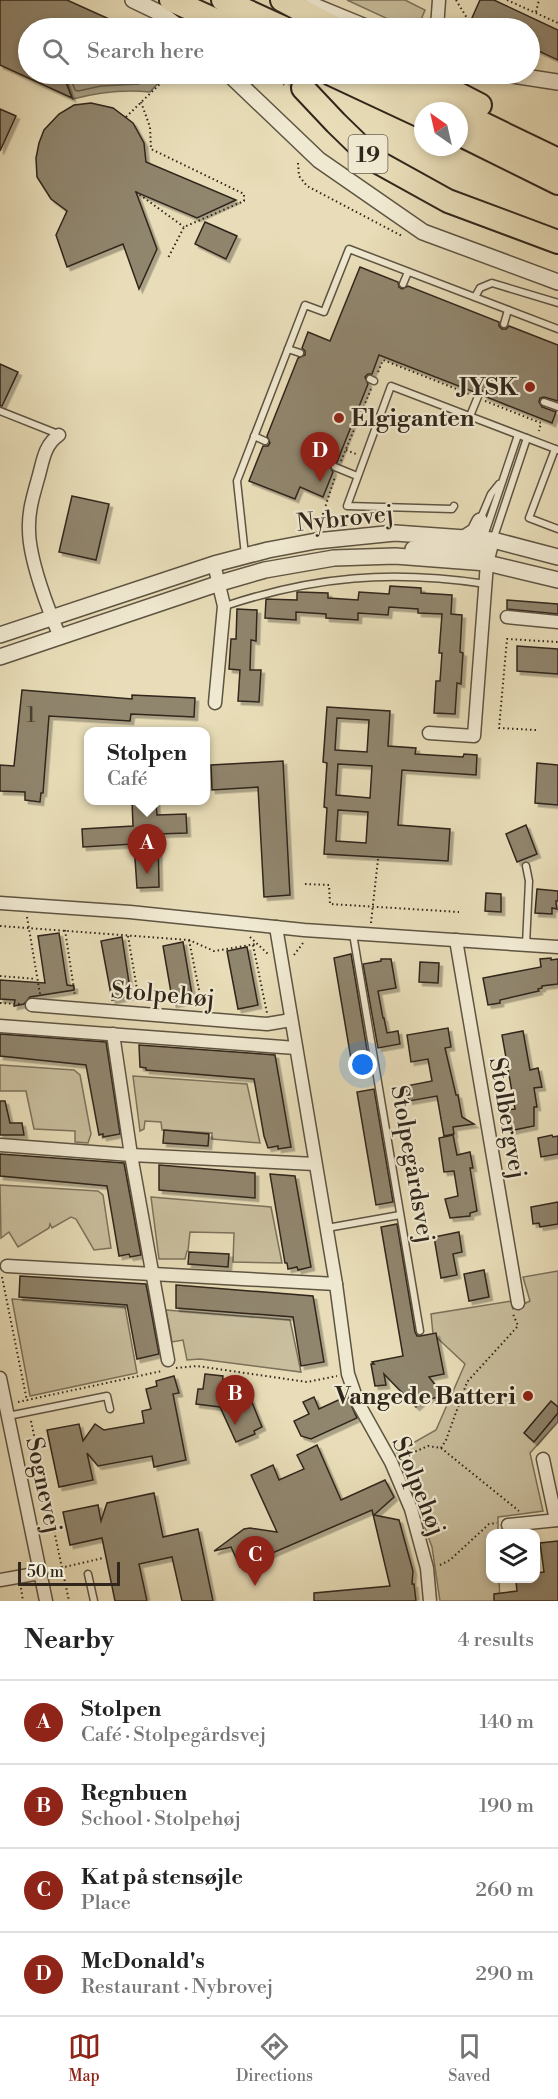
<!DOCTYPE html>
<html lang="en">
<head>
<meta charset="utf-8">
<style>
	body { margin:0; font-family:"Libre Bodoni",serif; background:#f2f2f2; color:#222 }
	.controls { position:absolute; right:18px; bottom:18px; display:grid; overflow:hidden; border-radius:12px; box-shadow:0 3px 9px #0003 }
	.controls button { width:54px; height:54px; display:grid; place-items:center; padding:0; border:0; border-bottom:2px solid #e0e0e0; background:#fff; color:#222; font:30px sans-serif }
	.compass { position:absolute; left:414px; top:102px; width:54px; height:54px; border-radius:50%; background:#fff; box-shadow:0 3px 9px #0003; rotate:326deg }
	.scale { position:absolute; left:18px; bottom:15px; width:102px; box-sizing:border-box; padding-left:6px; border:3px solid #30261b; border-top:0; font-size:16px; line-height:21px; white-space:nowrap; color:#30261b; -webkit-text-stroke:4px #f0e9d1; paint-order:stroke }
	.you { position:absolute; left:363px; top:1065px; width:21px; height:21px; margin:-15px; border:4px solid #fff; border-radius:50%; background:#1a73e8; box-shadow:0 0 0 9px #1a73e833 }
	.badge { display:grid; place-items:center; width:39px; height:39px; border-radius:50%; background:#8f2418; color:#fff; font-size:20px; font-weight:700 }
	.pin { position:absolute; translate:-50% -50px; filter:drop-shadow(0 2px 3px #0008) }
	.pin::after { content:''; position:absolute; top:32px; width:21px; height:18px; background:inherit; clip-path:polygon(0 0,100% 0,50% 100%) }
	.popup { position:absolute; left:84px; top:727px; width:126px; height:78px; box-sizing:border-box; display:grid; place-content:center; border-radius:12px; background:#fff; filter:drop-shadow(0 2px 4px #0005); font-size:20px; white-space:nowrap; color:#767676 }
	.popup b { font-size:22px; color:#222 }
	.popup::after { content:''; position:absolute; left:50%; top:100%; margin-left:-12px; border:12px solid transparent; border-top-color:#fff }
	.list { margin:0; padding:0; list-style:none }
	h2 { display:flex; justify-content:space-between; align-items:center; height:78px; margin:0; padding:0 24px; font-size:26px }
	h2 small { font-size:20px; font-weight:400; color:#767676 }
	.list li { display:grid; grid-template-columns:39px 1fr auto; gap:18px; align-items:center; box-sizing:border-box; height:84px; padding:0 24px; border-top:2px solid #e0e0e0 }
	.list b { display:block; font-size:22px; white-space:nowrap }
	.list p { margin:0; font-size:20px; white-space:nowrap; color:#767676 }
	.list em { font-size:20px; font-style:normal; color:#767676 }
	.icon { flex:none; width:33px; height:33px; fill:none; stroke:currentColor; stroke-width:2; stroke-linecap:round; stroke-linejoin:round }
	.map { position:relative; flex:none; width:558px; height:1601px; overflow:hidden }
	.search { position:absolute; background:#fff; box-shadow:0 3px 9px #0003; left:18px; right:18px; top:18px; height:66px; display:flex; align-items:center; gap:15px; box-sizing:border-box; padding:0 21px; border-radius:33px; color:#767676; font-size:22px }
	.sheet { height:414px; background:#fff }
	nav { display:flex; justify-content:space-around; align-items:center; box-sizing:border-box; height:84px; border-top:2px solid #e0e0e0; background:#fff; font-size:16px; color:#767676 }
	nav a { display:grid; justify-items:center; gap:3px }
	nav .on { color:#8f2418 }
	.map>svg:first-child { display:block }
</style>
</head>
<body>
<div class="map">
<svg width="558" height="1601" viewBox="0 0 558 1601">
	<defs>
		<filter id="shadow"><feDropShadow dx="3.5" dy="3.5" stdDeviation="0" flood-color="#0004"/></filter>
	</defs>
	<rect width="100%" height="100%" fill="#e8ddb8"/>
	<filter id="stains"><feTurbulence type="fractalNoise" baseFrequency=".00333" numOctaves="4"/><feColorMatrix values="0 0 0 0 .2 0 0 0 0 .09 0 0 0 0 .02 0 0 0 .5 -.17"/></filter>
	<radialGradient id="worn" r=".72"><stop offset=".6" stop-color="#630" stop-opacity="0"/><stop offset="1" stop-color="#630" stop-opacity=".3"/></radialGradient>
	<g fill="#c9be9d" stroke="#7c725c" stroke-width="1.5">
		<polygon points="347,0 405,0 425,10 420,22 403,26"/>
		<polygon points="0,1065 74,1070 80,1075 91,1134 88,1143 75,1142 75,1131 34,1129 26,1091 0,1091"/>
		<polygon points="133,1076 247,1084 260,1143 212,1139 212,1133 162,1130 161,1122 145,1121 144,1129 140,1131"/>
		<polygon points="0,1185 98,1191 103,1195 111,1248 94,1250 76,1219 71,1217 52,1228 50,1224 49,1228 18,1247 9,1232 1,1238"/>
		<polygon points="151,1197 271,1207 282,1263 233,1262 234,1233 190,1232 188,1251 187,1251 185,1259 159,1259"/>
		<polygon points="558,1271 558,1422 530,1453 543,1511 498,1517 498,1533 490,1534 490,1578 499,1579 500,1601 440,1601 432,1547 397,1452 436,1430 465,1364 433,1334 431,1314 511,1301 513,1309 530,1301 523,1277"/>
		<polygon points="12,1299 125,1307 137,1373 30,1396"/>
		<polygon points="166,1310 290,1320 301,1372 200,1359 187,1360 183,1340 172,1342"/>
	</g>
	<path fill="#a99f83" stroke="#796f59" stroke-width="1.5" d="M63,74h76l12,5 10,1 -11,12c-28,-3 -51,0 -77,7z"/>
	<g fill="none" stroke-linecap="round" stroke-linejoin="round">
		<g stroke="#6c624f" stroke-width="1.5">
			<polyline points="69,74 75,90 78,91 101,86 139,84 141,81 139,74"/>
			<polyline points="77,74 83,83 100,78 128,76 131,74"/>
		</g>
	</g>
	<g fill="#90856d" stroke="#30261b" stroke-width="1.5" fill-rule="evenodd" filter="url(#shadow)">
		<polygon points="0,0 67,0 129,28 28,28 28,74 63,74 72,98 0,65"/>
		<polygon points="480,0 494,0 558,30 558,60 530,47 530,28 489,28 471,20"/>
		<polygon points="91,103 113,108 133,123 144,143 146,162 236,200 197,218 136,192 157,249 139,289 123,244 67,267 56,235 67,211 51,199 37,177 36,158 39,143 44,130 59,114 74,105"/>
		<polygon points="0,109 16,116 0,151"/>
		<polygon points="205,222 237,236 226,259 195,244"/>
		<polygon points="360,267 398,282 399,287 402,289 408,286 499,322 499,326 502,329 506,329 509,326 558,345 558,401 544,397 540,398 539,402 542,407 556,412 552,423 484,396 483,391 480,389 474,392 379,355 372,374 368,374 365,377 368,384 337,462 332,463 330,466 333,472 323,497 300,487 295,499 249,481 263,446 268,446 270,443 267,436 298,358 305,355 305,351 302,348 308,332 330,341"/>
		<polygon points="0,364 18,372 2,406 0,406"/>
		<polygon points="72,496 109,504 96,560 59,552"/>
		<polygon points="390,586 421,588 421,593 452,595 451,614 462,615 460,652 463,653 461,684 457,683 455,714 434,713 436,681 440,681 442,653 439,653 442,614 418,613 418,609 389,607 388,615 358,613 358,620 326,618 326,614 296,612 296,620 265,618 266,599 297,600 297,592 299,592 328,593 328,598 358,600 359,592 389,594"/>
		<polygon points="507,600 558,604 558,614 507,609"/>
		<polygon points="237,609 257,610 256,641 251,640 250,670 261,670 259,702 238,701 240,670 229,669 231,639 236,639"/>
		<polygon points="517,646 558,649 558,674 517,671"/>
		<polygon points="22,690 132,699 132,695 195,698 194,717 131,714 130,721 49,716 43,793 41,793 40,802 25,800 25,792 0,791 0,765 14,766"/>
		<path d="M327,707l63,4 -2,35 28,2 -1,6 48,3 1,-3 13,1 -1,20 -74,-5 -4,55 52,4 -2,32 -124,-7 3,-46 -3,-1 3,-44 -4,-1zM337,718l32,2 -2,32 -32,-2zM338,764l34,2 -2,32 -34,-3zM338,810l30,2 -2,31 -30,-2z"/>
		<polygon points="283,761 290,895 264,897 258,787 212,790 211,765"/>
		<polygon points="537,763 558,765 558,805 535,803"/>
		<polygon points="132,801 156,801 157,815 186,814 187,833 158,834 159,887 137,888 134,844 83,847 82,829 133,826"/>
		<polygon points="526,825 537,854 517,862 506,834"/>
		<polygon points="537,889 558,891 558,901 556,901 556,904 557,909 552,908 552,914 535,913"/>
		<polygon points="486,893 501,894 501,912 485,911"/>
		<polygon points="59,933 67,985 74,986 74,990 30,997 24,1004 14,1006 15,1000 0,999 0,980 45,983 38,936"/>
		<polygon points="122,937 131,996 112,1000 101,941"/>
		<polygon points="183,942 193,1000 173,1004 163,946"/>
		<polygon points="247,947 258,1005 238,1009 227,951"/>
		<polygon points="351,954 370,1068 353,1071 334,958"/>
		<polygon points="551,958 551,960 558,959 558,984 542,986 542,988 538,989 539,991 500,1000 500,1003 488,1005 483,978 541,967 540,959"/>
		<polygon points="381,959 391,959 396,988 378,991 383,1018 384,1018 387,1033 398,1031 400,1044 378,1048 363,964 381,961"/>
		<polygon points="420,962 439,963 438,983 419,982"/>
		<polygon points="448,1028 451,1047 445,1048 456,1095 458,1095 462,1117 474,1124 453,1127 454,1134 444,1136 437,1096 409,1101 406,1086 432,1081 428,1059 411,1062 407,1035"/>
		<polygon points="523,1031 530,1070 538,1068 542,1087 534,1088 537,1107 534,1107 534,1126 509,1131 506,1110 515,1109 502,1035"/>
		<polygon points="0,1034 106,1042 120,1134 103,1137 103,1134 99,1135 86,1065 0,1056"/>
		<polygon points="139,1045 275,1055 291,1147 278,1149 278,1146 268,1148 264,1136 254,1079 146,1070 146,1068 140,1067"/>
		<polygon points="374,1089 393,1202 376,1205 357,1092"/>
		<polygon points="0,1101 5,1101 10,1123 22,1123 24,1135 0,1135"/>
		<polygon points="164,1130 209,1134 208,1146 163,1143"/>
		<polygon points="453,1135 457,1155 470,1152 473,1168 470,1168 477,1211 470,1213 470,1216 450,1218 445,1199 458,1196 454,1171 444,1172 439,1138"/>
		<polygon points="552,1135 553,1137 558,1136 558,1154 541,1157 538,1138"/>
		<polygon points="0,1154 124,1163 141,1255 130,1257 129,1254 119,1256 107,1186 0,1176"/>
		<polygon points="159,1165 255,1173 255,1198 159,1190"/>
		<polygon points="270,1174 295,1176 311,1267 298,1270 297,1267 288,1269 287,1263 285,1263"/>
		<polygon points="558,1202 558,1224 540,1227 539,1223 533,1224 531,1207"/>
		<polygon points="397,1224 415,1332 417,1336 420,1336 436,1333 444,1374 429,1377 440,1391 439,1397 424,1400 416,1407 384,1374 386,1385 375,1386 371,1364 374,1364 372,1362 403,1356 381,1227"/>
		<polygon points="459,1232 462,1252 453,1254 457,1275 441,1278 434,1237"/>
		<polygon points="189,1252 229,1254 228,1267 188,1264"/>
		<polygon points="484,1270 489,1297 469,1301 464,1274"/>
		<polygon points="20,1276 146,1284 159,1354 137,1359 127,1305 19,1297"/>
		<polygon points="176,1285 313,1296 324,1362 301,1366 293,1317 176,1308"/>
		<polygon points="205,1374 223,1376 222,1387 234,1388 240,1400 249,1395 262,1427 254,1431 255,1434 236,1442 220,1407 196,1404 198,1389 203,1389"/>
		<polygon points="174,1376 179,1393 173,1394 186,1460 154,1467 152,1456 98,1466 87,1453 93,1480 59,1487 47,1430 79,1424 83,1441 95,1424 104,1430 144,1423 142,1411 151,1409 146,1389 157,1386 156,1381"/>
		<polygon points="347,1396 357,1418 311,1439 301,1436 294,1421 309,1414 303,1402 314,1397 319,1409"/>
		<polygon points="551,1401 558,1407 558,1413 534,1442 524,1433"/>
		<polygon points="317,1445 341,1500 385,1480 394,1497 374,1515 399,1520 413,1571 412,1584 414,1584 416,1601 314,1601 314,1593 390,1586 372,1510 240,1567 231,1547 214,1551 244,1529 250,1528 277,1532 251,1475 273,1465 279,1480 304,1469 297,1455"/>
		<polygon points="154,1493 163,1537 198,1529 213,1601 182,1601 172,1557 139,1564 147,1601 115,1601 102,1538 70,1545 63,1512 98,1505 101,1521 107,1503"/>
		<polygon points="558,1541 558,1601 494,1601 494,1594 517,1591 516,1582 524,1581 524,1578 536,1578 536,1573 544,1572 540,1543"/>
	</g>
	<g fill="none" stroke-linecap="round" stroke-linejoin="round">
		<polyline stroke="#c3b899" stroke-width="22" stroke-dasharray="22 11" stroke-linecap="butt" points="294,74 303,88"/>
		<defs>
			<g id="service">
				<polyline points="403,284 408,272"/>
				<polyline points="475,297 480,288 492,283 558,303"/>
				<polyline points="504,324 508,310"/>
				<polyline points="288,349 300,353"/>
				<polyline points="370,379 374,381"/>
				<polyline points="544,402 558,407"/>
				<polyline points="0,411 58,434"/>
				<polyline points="470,416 479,394"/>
				<polyline points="254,436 265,441"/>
				<polyline points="555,449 529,518 558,529"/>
				<polyline points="335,467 357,476"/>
				<polyline points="454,506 452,509 347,506 391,386 558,450"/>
				<polyline points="480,520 491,494 499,484"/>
				<polyline points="483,539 518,435"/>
				<polyline points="493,540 527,438"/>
				<polyline points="245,555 237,481 305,305 324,312 349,249 558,329"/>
				<path d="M225,606c90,-30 166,-36 261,-22"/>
				<polyline points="353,934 420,1331"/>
				<polyline points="526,945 529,881 526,866"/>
				<polyline points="327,1228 400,1215"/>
				<polyline points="8,1416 107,1396 110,1409"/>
				<polyline points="88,1574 94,1601"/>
			</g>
			<g id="minor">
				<polyline points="437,28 439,0"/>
				<path d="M59,435c-14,9 -16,25 -20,40 -5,18 -11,36 -10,55 0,29 19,79 31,107"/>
				<polyline points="214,564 224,606 215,703"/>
				<polyline points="507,617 558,622"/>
				<polyline points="429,733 474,736 487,563 493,540"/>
				<polyline points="0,903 130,912 304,930 558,947"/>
				<polyline points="276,927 336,1284 348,1374 358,1403 391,1462 411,1509 427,1568 430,1601"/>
				<polyline points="456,940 518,1303"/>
				<polyline points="32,1005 267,1024 291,1020"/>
				<polyline points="0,1026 296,1048"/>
				<polyline points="113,1034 131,1155 168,1360"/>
				<polyline points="0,1145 131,1155 315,1164"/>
				<polyline points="7,1266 336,1284"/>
				<polyline points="0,1378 46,1601"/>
				<polyline points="543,1459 556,1520"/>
				<polyline points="508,1525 558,1520"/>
				<polyline points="0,1580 40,1573"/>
			</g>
			<g id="tertiary">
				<polyline points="133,0 160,13 180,28"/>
				<polyline points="312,5 368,28"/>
				<polyline points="229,74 319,160 423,232 558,282"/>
				<polyline points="506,74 558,82"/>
				<polyline points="464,538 475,531 480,521"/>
				<polyline points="413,549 480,549 487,547"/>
				<polyline points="0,635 214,564 268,550 316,541 395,533 493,540 558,557"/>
				<polyline points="0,657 220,583 265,570 334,558 395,556 487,563 558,580"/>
			</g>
			<g id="motorway">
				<polyline points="171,0 233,28"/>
				<polyline points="223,0 284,28"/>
				<polyline points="282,0 335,28"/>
				<polyline points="331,74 423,117"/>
				<polyline points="380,74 558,160"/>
				<polyline points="420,74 480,105"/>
				<polyline points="303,88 336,123 374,160 448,201 558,242"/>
				<polyline points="459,134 558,183"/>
			</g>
		</defs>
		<use href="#service" stroke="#5e5442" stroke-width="9"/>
		<use href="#minor" stroke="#5e5442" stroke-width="15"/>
		<use href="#tertiary" stroke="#5e5442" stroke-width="18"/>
		<use href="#motorway" stroke="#30261b" stroke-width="26"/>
		<g stroke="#30261b" stroke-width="2" stroke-dasharray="1.5 3" stroke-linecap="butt">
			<polyline points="456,0 473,28"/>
			<polyline points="507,0 558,23"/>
			<polyline points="536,12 539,0"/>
			<polyline points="275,74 284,85"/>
			<polyline points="141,102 150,127 151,149 244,194 244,201 184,227 168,258"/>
			<polyline points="126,117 165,79 153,74"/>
			<polyline points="298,163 299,176 307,186 402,236"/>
			<polyline points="136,192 184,227"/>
			<polyline points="378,372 383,360 469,394"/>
			<polyline points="485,401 541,423 539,431"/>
			<polyline points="346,450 356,454"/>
			<polyline points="341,461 371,389"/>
			<polyline points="320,523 335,477"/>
			<polyline points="536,730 499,728 507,639 558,642"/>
			<polyline points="305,884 329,885 330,904 459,912"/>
			<polyline points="27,917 40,994"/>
			<polyline points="371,923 378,859"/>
			<polyline points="0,926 189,940 214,951 256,944"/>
			<polyline points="65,930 75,996"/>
			<polyline points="128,936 139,1001"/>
			<polyline points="250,937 268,954"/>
			<polyline points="189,940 202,1005"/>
			<polyline points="253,945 267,1013"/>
			<polyline points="294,955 303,943"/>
			<polyline points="0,976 36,979"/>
			<polyline points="0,1003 21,1004"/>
			<polyline points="2,1277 27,1401"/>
			<polyline points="176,1368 197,1366 307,1382 337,1376"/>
			<polyline points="18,1402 162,1371"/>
			<polyline points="31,1421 69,1601"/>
			<polyline points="441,1448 446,1440 467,1382 518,1326 513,1314"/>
			<polyline points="403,1457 428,1446 441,1448 519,1511"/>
			<polyline points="440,1565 450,1560 489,1524 497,1523"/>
			<polyline points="52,1570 103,1558"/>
			<polyline points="21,1588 23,1601"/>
		</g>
		<use href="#service" stroke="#f0e9d1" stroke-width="6"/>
		<use href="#minor" stroke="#f0e9d1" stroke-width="12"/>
		<use href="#tertiary" stroke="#f0e9d1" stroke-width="15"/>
		<use href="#motorway" stroke="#e8ddb8" stroke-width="22"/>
	</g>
	<g fill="#8f2418" stroke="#f0e9d1" stroke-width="2">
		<circle cx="530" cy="387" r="6"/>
		<circle cx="339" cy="418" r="6"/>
		<circle cx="528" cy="1396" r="6"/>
	</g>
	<g text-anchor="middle" stroke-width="4.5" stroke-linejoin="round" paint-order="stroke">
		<g font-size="21" fill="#483e30">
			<text x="31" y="722">1</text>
		</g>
		<rect fill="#f0e9d1" stroke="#6a6052" stroke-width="1.5" x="348.5" y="135" width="39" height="38" rx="4.5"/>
		<g font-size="22" font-weight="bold" fill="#30261b">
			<text x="368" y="162">19</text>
		</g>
		<g font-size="24" font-weight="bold" fill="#30261b" stroke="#f0e9d1" text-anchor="end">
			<text x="518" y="395">JYSK</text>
			<text x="351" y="426" text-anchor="start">Elgiganten</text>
			<text x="516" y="1404">Vangede Batteri</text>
		</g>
		<g font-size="24" fill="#30261b" stroke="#f0e9d1">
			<text transform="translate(345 518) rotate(-6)" y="8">Nybrovej</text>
			<text transform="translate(163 994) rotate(5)" y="8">Stolpehøj</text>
			<text transform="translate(508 1118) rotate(80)" y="8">Stolbergvej</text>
			<text transform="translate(413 1164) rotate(80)" y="8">Stolpegårdsvej</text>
			<text transform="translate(44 1485) rotate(78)" y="8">Sognevej</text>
			<text transform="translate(419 1486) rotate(68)" y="8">Stolpehøj</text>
		</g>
	</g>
	<rect width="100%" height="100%" filter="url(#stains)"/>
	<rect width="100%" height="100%" fill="url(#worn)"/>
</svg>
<div class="controls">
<button><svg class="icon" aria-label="layers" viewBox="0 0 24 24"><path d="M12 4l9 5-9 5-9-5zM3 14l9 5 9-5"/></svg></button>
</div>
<svg class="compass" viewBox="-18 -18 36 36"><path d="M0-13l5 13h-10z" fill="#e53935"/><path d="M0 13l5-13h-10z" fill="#767676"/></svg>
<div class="scale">50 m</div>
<div class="you"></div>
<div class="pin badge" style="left:147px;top:874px">A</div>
<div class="popup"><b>Stolpen</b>Café</div>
<div class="pin badge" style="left:235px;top:1425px">B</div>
<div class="pin badge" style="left:255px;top:1586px">C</div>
<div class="pin badge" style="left:320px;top:482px">D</div>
<div class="search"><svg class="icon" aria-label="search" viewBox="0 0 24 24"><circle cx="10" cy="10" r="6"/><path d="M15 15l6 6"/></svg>Search here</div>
</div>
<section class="sheet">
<h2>Nearby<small>4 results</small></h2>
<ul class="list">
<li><span class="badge">A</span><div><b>Stolpen</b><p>Café · Stolpegårdsvej</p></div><em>140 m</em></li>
<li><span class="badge">B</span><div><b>Regnbuen</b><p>School · Stolpehøj</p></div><em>190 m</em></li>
<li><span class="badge">C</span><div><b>Kat på stensøjle</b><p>Place</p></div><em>260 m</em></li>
<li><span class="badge">D</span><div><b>McDonald's</b><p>Restaurant · Nybrovej</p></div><em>290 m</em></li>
</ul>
</section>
<nav>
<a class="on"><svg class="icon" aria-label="map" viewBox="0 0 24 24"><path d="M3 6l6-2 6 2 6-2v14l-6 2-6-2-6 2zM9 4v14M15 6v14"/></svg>Map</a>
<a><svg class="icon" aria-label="directions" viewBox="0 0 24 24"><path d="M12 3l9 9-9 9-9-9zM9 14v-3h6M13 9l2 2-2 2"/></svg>Directions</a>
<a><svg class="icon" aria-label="saved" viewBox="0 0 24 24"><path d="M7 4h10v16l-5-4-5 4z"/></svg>Saved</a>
</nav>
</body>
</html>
